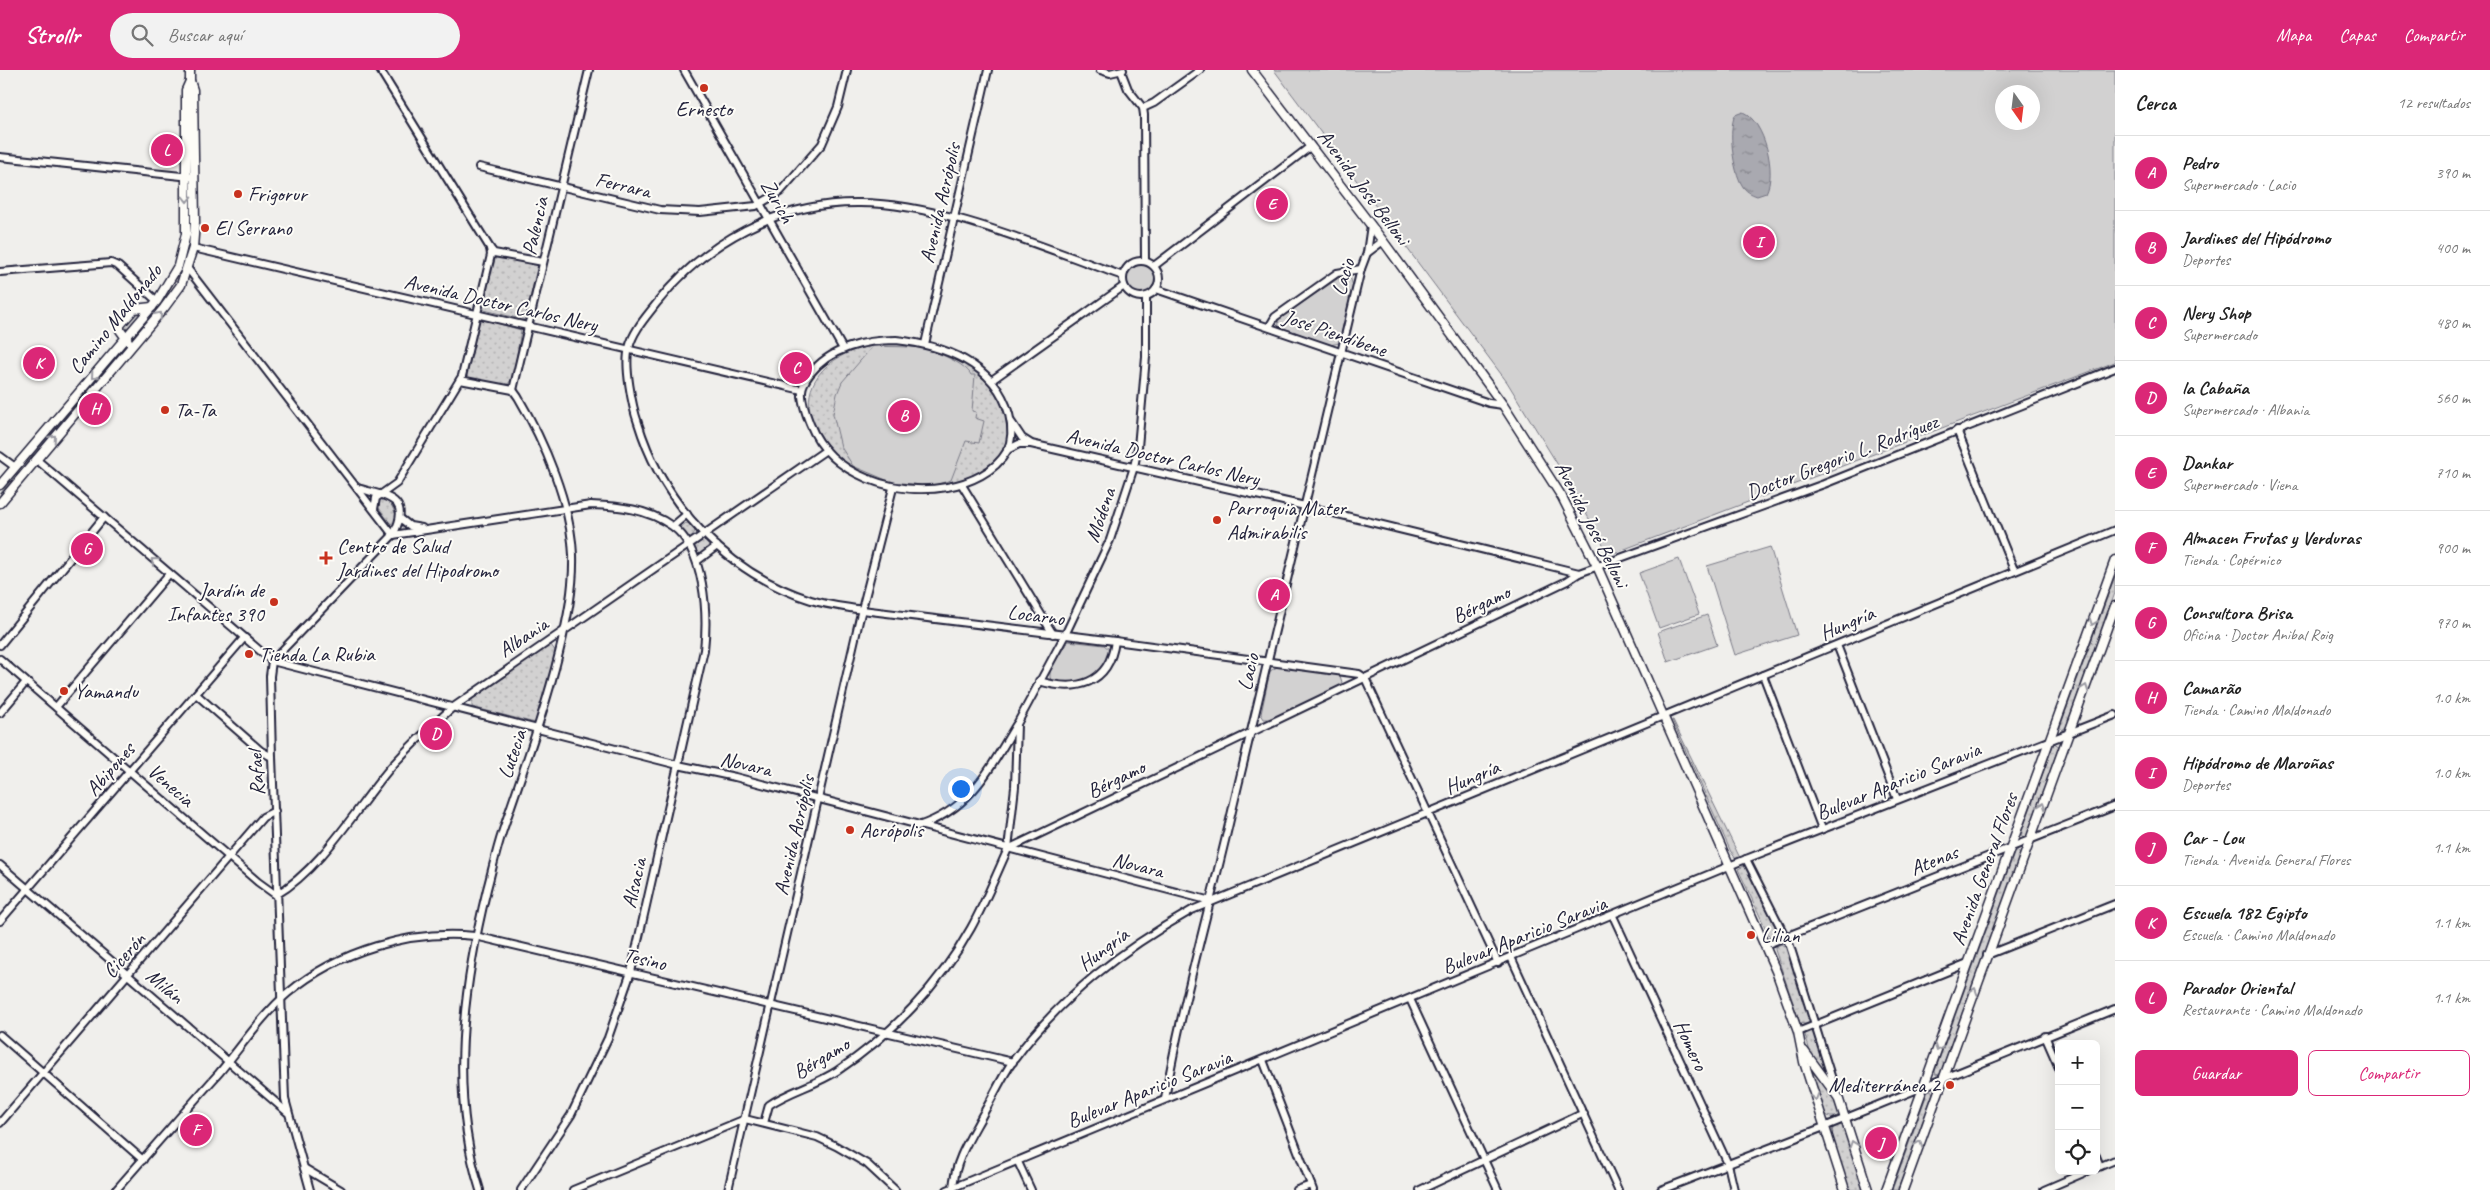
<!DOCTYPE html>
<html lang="es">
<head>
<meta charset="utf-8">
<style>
	body { margin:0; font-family:Caveat,sans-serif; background:#f2f2f2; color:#222 }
	.controls { position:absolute; right:15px; bottom:15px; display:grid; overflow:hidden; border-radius:8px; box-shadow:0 5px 20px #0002 }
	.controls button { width:45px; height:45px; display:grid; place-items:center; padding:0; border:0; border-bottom:1px solid #e0e0e0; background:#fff; color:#222; font:25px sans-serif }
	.compass { position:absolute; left:1995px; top:15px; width:45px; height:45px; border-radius:50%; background:#fff; box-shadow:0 5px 20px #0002; rotate:166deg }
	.you { position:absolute; left:960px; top:718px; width:18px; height:18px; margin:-12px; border:4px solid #fff; border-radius:50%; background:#1a73e8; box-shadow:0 0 0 8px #1a73e833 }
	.badge { display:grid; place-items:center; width:32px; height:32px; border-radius:50%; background:#db2777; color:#fff; font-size:16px; font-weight:700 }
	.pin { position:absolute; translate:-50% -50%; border:2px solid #fff; box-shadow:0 1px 5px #0006 }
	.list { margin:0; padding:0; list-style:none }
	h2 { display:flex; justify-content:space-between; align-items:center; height:65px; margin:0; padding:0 20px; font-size:21px }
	h2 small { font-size:16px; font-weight:400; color:#767676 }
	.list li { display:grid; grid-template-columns:32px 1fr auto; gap:15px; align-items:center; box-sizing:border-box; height:75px; padding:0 20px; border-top:1px solid #e0e0e0 }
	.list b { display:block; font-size:19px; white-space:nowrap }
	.list p { margin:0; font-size:16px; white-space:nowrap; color:#767676 }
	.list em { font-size:16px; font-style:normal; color:#767676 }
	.actions { display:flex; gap:10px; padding:15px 20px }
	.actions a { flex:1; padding:11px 0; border:1px solid #db2777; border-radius:8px; text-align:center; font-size:18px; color:#db2777 }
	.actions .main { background:#db2777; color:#fff }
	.icon { flex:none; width:28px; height:28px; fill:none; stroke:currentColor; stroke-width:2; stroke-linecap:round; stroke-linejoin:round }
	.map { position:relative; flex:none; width:2115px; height:1120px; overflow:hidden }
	header { display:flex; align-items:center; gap:30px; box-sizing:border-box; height:70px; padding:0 25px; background:#db2777; color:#fff }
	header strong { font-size:24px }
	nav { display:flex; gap:28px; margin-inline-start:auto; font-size:18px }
	.search { width:350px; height:45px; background:#f2f2f2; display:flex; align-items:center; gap:12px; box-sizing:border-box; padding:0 18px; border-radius:28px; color:#767676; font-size:19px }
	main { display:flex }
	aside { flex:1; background:#fff }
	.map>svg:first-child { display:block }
</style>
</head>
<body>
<header>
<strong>Strollr</strong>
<div class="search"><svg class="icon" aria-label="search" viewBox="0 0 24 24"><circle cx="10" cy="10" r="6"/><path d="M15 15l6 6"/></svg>Buscar aquí</div>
<nav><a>Mapa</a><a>Capas</a><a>Compartir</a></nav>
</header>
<main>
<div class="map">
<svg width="2115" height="1120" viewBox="0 0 2115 1120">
	<defs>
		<pattern id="grass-dots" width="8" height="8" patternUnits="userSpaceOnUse" patternTransform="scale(1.25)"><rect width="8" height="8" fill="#d2d1d1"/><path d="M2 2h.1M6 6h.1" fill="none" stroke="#b4b3b4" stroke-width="1.8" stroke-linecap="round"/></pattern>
		<pattern id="water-ripples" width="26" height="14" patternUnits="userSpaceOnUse" patternTransform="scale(1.25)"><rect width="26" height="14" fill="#a9a9b0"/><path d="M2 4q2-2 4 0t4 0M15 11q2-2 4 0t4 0" fill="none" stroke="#898990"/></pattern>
	</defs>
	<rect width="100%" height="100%" fill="#f0efec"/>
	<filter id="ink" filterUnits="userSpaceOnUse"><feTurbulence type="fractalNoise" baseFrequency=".02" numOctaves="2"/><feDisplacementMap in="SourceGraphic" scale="10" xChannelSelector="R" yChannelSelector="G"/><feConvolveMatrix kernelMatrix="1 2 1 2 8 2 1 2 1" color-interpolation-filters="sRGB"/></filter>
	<g filter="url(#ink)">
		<g fill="url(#grass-dots)" stroke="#7a7a86">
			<path d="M190,123h2c0,20 1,42 -4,62 -7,34 -35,60 -57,86l-1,-2c48,-56 60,-70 60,-146z"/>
			<polygon points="496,186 538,194 525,250 484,240 483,234"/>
			<polygon points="144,241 126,263 124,256 135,242"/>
			<polygon points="482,249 521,260 513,308 506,316 471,310 467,306 478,253"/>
			<path d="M880,273c28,1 58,3 84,19 32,19 66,71 29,102 -6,4 -11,10 -19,13 -28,9 -59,14 -88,5 -86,-26 -115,-118 -6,-139z"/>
			<polygon points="126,275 127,276 0,427 0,424"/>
			<polygon points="379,427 389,430 398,449 394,455 390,453 376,434"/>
			<circle cx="688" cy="460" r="7"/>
			<polygon points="703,470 709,476 699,485 694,477"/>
			<polygon points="2115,506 2115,523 2066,657 2062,660 2060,657"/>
			<polygon points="551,575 556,582 540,647 535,653 472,637 472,627 547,576"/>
			<polygon points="1672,650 1673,650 1740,788 1736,789 1731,782"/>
			<polygon points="2054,673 2059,676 2027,766 2023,768 2021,764"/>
			<polygon points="2015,781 2018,781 2020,785 1940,1004 1936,1005 1935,1001"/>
			<polygon points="1746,795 1781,864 1771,870 1738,799"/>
			<polygon points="1781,874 1788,879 1812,952 1809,955 1800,953 1775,880 1775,877"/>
			<polygon points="1814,959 1828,1006 1812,988 1805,965 1806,962"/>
			<polygon points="1805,986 1814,1004 1835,1025 1840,1043 1836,1047 1830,1047 1826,1045"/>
			<polygon points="1931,1020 1933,1023 1898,1120 1892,1120 1928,1021"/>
			<polygon points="1837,1054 1843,1055 1866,1120 1849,1120 1832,1064 1833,1057"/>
		</g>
		<g fill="#d2d1d1" stroke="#7a7a86" fill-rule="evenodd">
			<path d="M1274,0h841v292l-506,193 -37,-67 -65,-106zM2002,22h30v30h-30z"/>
			<circle cx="1142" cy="209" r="15"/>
			<polygon points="1343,205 1350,206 1353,216 1339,273 1330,275 1278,256 1279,249"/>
			<path d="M873,276c15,1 33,0 48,2 15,3 45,16 50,27h4l-3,36 4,1 -1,6 9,3 -5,22 -13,-2 -15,39 -19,6 -41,-4 -38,-16 -12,-19 -8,-33 4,-20 5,-12z"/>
			<polygon points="1770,477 1797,565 1735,585 1707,496"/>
			<polygon points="1679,489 1699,544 1659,558 1639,503"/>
			<polygon points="1707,545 1717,575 1668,592 1658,562"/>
			<path d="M1068,571l36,4 5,4c0,17 -19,34 -35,35 -7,0 -14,-1 -20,-2l-4,-4v-8z"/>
			<polygon points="1277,597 1334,602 1340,606 1342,612 1339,617 1272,649 1264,649 1261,644 1270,601"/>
		</g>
		<path fill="url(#water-ripples)" stroke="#737381" d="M1743,42c22,10 34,61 23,81l-9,3c-6,-2 -12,-5 -15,-11 -9,-14 -14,-56 -7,-70z"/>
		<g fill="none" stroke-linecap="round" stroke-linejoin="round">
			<defs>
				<g id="minor">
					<polyline points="380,0 490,178 494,183 543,192"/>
					<polyline points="684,0 843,279"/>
					<polyline points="1100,0 1110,3 1123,0"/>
					<polyline points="1121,1 1128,19 1143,38 1144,45 1145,191"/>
					<polyline points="1143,38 1154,33 1200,0"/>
					<polyline points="0,87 191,107"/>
					<polyline points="479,97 660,140 700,142 756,136 780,122 822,74 838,37 847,0"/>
					<polyline points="193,178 802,320"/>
					<polyline points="1367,183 1383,171"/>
					<circle cx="1141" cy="209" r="18"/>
					<polyline points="1154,196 1311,76"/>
					<polyline points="188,199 393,465"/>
					<polyline points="0,202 111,193 118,196 157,231"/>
					<path d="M1123,206c-79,-28 -183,-74 -266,-73 -80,0 -151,38 -201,101 -10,13 -23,27 -27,44 -5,17 3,58 9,75 25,82 90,151 173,177 16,5 34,7 51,10l253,31 244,33 6,4 133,285"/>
					<polyline points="1156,219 1489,333 1503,335"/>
					<polyline points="1269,257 1275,247 1337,203 1361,199"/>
					<path d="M896,270c46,5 99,23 113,74 3,12 4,25 -2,37 -12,21 -37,32 -60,36 -52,9 -116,-11 -137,-63 -4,-10 -9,-23 -8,-33 0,-6 5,-13 8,-17 20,-26 55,-34 86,-34z"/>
					<polyline points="925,274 988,0"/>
					<path d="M460,310l53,10 5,7c26,44 53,107 55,158 1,33 -6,66 -14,98 -15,61 -37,120 -57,180 -6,18 -10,38 -15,56 -24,98 -38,203 -7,301"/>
					<polyline points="992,310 1124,216"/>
					<polyline points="513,320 589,0"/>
					<polyline points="1012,353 1022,368 1030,373"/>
					<polyline points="1957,360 2014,500"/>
					<polyline points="1007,380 1019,374 1031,374 1305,436 1579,503"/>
					<polyline points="0,386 15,397"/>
					<polyline points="36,389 272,591 678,695 735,707 1211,831"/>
					<polyline points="962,415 1053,564"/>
					<polyline points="374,439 376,428 397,413 462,306 491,185 490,178"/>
					<polyline points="401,449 410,456 422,458"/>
					<polyline points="673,456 687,444"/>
					<path d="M393,465l198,-30c28,1 57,4 81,21 33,23 36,88 32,124l-73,322 -23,66 -37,77 -50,75"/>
					<polyline points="697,491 717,476"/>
					<polyline points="0,575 104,447"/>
					<polyline points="1837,575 1897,729"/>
					<path d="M0,589l258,223 18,13c46,-27 81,-88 115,-128 19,-21 39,-40 61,-59l374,-258"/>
					<polyline points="272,591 270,606 272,687 285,1029 310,1120"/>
					<path d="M272,591l121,-126c20,-38 -7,-38 -35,-47"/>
					<polyline points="1763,605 1822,759"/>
					<path d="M1039,611c37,11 70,4 76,-40"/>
					<polyline points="196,624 261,681 272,687"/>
					<polyline points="56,637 169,504"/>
					<polyline points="0,643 26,612"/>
					<path d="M918,756c53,-17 71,-56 98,-101"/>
					<polyline points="1008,779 1015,717 1017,654 1065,565 1110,470 1134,397 1138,377 1146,287 1146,227"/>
					<polyline points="1746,789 1790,876 1837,1025"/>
					<polyline points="0,795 287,1042"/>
					<polyline points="1613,846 1728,1094 1734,1120"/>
					<polyline points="0,851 244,568"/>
					<polyline points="1765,875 2115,736"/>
					<polyline points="1987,885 2115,834"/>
					<polyline points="1511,887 1618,1120"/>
					<polyline points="1410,929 1498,1120"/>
					<polyline points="1798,962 1968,893"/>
					<polyline points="0,965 143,1090"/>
					<polyline points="2045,966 2059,998"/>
					<polyline points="1263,990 1313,1120"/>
					<path d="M1165,1029c17,-97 45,-192 67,-288 43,-181 85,-362 129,-542l6,-16 4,-28"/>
					<polyline points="0,1053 263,747 275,741"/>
					<path d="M764,1053l5,-18c20,-14 47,-20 68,-34 54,-36 102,-85 134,-143 14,-25 25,-53 37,-79l559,-268 12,-8 245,-89 291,-116"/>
					<polyline points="2096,1086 2100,1096"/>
					<polyline points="1018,1092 1031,1120"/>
					<polyline points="304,1098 341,1120"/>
					<polyline points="2096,1098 2115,1090"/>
					<path d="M953,1118c2,-28 17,-50 30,-74 10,-17 18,-36 30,-53 48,-65 110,-112 179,-151l923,-380"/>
					<path d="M116,1120c34,-39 68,-78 103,-117 22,-26 43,-58 69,-80 50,-42 123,-64 187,-57l538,126"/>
					<polyline points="573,1120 745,1049 817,1067 836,1076 867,1094 895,1120"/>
					<polyline points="728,1120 859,551 893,418"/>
					<polyline points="947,1120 1746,789 2115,645"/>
					<polyline points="1297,1120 1311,1115"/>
					<polyline points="1420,1120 1584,1043"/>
					<polyline points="1661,1120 1824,1057 2115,939"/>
					<polyline points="2044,1120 2088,1101"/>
				</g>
				<g id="major">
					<polyline points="1252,0 1383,171 1503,335 1562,427 1597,496 1776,901 1798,962 1804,992 1845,1120"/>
					<polyline points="128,271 120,260 120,255 134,239 152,237"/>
					<polyline points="0,415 157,231 178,196 186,164 186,20 190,11"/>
					<polyline points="0,433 164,238 181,215 193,178 195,152 193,20 190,11 190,0"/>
					<polyline points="1804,981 1838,1027 1868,1120"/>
					<polyline points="1886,1120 2115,490"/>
					<polyline points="1903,1120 2115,536"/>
				</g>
			</defs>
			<use href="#minor" stroke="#22223b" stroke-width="10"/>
			<use href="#major" stroke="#22223b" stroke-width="11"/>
			<use href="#minor" stroke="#fdfcf7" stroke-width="6"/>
			<use href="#major" stroke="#fdfcf7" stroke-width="8"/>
		</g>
		<defs><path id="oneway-chevron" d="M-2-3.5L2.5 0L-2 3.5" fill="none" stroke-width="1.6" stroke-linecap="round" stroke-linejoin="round" transform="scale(1.25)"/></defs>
		<g stroke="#9a9aa2">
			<use href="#oneway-chevron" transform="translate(187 129) rotate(90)"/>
			<use href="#oneway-chevron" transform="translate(159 245) rotate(-49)"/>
			<use href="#oneway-chevron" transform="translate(94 306) rotate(131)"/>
			<use href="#oneway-chevron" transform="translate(53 368) rotate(-49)"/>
			<use href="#oneway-chevron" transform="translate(154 491) rotate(-139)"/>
			<use href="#oneway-chevron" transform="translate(2093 552) rotate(110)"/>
			<use href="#oneway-chevron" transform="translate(2085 618) rotate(-70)"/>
			<use href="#oneway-chevron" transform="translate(2042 736) rotate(-71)"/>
			<use href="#oneway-chevron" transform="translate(1974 921) rotate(-71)"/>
			<use href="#oneway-chevron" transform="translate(1938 978) rotate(110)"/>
			<use href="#oneway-chevron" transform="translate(1815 1027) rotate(73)"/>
			<use href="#oneway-chevron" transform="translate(1853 1074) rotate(-109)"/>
			<use href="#oneway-chevron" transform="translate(1919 1074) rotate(-70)"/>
		</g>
	</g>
	<g fill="#c8321e" stroke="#fdfcf7" stroke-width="2">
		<circle cx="704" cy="18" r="5"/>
		<circle cx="238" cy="124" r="5"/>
		<circle cx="205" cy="158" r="5"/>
		<circle cx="165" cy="340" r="5"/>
		<circle cx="1217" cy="450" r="5"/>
		<path d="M323.5 480.5h5v5h5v5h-5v5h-5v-5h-5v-5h5z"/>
		<circle cx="274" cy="532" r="5"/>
		<circle cx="249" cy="584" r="5"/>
		<circle cx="64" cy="621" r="5"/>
		<circle cx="850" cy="760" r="5"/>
		<circle cx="1751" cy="865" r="5"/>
		<circle cx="1950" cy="1015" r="5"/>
	</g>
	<g text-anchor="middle" stroke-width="4" stroke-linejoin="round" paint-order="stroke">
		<g font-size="21" fill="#22223b" stroke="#fdfcf7" text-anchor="start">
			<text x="704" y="46" text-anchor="middle">Ernesto</text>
			<text x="248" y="131">Frigorur</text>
			<text x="215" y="165">El Serrano</text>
			<text x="175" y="347">Ta-Ta</text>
			<text x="1227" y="445">Parroquia Mater<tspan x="1227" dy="24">Admirabilis</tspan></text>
			<text x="337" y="483">Centro de Salud<tspan x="337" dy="24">Jardines del Hipodromo</tspan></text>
			<text x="264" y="527" text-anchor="end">Jardín de<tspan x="264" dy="24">Infantes 390</tspan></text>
			<text x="259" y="591">Tienda La Rubia</text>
			<text x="74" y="628">Yamandu</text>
			<text x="860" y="767">Acrópolis</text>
			<text x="1761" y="872">Lilian</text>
			<text x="1940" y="1022" text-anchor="end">Mediterránea 2</text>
		</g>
		<g font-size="21" fill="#22223b" stroke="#fdfcf7">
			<text transform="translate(623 115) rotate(13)" y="7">Ferrara</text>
			<text transform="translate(1364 117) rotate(53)" y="7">Avenida José Belloni</text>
			<text transform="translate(778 131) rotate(60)" y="7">Zurich</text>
			<text transform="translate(940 133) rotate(-77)" y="7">Avenida Acrópolis</text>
			<text transform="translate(535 156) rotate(-77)" y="7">Palencia</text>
			<text transform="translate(1343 207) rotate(-74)" y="7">Lacio</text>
			<text transform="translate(501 233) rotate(13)" y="7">Avenida Doctor Carlos Nery</text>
			<text transform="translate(115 249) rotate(-51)" y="7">Camino Maldonado</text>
			<text transform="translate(1335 263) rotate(19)" y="7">José Piendibene</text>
			<text transform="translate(1163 387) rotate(13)" y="7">Avenida Doctor Carlos Nery</text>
			<text transform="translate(1842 387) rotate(-21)" y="7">Doctor Gregorio L. Rodríguez</text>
			<text transform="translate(1100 445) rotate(-71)" y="7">Módena</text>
			<text transform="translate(1592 454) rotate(63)" y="7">Avenida José Belloni</text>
			<text transform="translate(1481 534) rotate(-26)" y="7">Bérgamo</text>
			<text transform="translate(1036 545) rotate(7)" y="7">Locarno</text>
			<text transform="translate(1847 553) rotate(-23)" y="7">Hungría</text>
			<text transform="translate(523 567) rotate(-34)" y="7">Albania</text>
			<text transform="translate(1248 602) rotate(-77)" y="7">Lacio</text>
			<text transform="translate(512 684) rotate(-71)" y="7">Lutecia</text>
			<text transform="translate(746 694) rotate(13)" y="7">Novara</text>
			<text transform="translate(110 699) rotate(-49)" y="7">Abipones</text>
			<text transform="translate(256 703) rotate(-93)" y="7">Rafael</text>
			<text transform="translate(1472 707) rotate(-23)" y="7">Hungría</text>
			<text transform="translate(1116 709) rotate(-26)" y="7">Bérgamo</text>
			<text transform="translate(1898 711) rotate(-22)" y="7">Bulevar Aparicio Saravia</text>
			<text transform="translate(171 715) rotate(41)" y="7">Venecia</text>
			<text transform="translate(794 765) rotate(-77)" y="7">Avenida Acrópolis</text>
			<text transform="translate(1934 790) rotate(-22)" y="7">Atenas</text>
			<text transform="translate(1138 795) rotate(14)" y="7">Novara</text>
			<text transform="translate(1984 799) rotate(-70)" y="7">Avenida General Flores</text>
			<text transform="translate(634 813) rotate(-77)" y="7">Alsacia</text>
			<text transform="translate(1524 865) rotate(-22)" y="7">Bulevar Aparicio Saravia</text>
			<text transform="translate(1103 879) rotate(-37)" y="7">Hungría</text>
			<text transform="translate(124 885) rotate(-49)" y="7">Cicerón</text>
			<text transform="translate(645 889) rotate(13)" y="7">Tesino</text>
			<text transform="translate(165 916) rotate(40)" y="7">Milán</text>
			<text transform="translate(1691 975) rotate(65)" y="7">Homero</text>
			<text transform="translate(821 988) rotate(-31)" y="7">Bérgamo</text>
			<text transform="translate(1149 1019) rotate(-22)" y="7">Bulevar Aparicio Saravia</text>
		</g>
	</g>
</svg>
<div class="controls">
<button>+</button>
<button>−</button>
<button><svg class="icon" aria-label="locate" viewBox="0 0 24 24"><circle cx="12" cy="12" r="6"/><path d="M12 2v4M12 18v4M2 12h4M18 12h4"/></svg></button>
</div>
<svg class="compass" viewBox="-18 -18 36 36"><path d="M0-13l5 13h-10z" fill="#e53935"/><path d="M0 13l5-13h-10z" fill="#767676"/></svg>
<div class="you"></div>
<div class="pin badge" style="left:1274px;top:525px">A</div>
<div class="pin badge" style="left:904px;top:346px">B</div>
<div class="pin badge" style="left:796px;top:298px">C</div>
<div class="pin badge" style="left:436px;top:664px">D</div>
<div class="pin badge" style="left:1272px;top:134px">E</div>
<div class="pin badge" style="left:196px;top:1060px">F</div>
<div class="pin badge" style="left:87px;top:479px">G</div>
<div class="pin badge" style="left:95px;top:339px">H</div>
<div class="pin badge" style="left:1759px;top:172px">I</div>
<div class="pin badge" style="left:1881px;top:1073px">J</div>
<div class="pin badge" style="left:39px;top:293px">K</div>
<div class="pin badge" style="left:167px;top:80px">L</div>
</div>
<aside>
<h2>Cerca<small>12 resultados</small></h2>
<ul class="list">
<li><span class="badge">A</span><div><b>Pedro</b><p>Supermercado · Lacio</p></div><em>390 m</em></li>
<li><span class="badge">B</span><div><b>Jardines del Hipódromo</b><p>Deportes</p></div><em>400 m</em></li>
<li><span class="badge">C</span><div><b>Nery Shop</b><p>Supermercado</p></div><em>480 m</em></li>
<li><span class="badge">D</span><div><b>la Cabaña</b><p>Supermercado · Albania</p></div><em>560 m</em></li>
<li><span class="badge">E</span><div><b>Dankar</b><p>Supermercado · Viena</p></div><em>710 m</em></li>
<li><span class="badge">F</span><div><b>Almacen Frutas y Verduras</b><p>Tienda · Copérnico</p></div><em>900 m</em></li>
<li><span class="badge">G</span><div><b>Consultora Brisa</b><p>Oficina · Doctor Anibal Roig</p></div><em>970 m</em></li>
<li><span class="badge">H</span><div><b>Camarão</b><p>Tienda · Camino Maldonado</p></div><em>1.0 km</em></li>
<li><span class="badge">I</span><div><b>Hipódromo de Maroñas</b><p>Deportes</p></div><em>1.0 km</em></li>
<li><span class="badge">J</span><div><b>Car - Lou</b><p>Tienda · Avenida General Flores</p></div><em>1.1 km</em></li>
<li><span class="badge">K</span><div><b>Escuela 182 Egipto</b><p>Escuela · Camino Maldonado</p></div><em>1.1 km</em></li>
<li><span class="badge">L</span><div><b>Parador Oriental</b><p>Restaurante · Camino Maldonado</p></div><em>1.1 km</em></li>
</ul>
<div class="actions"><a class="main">Guardar</a><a>Compartir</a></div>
</aside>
</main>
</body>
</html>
